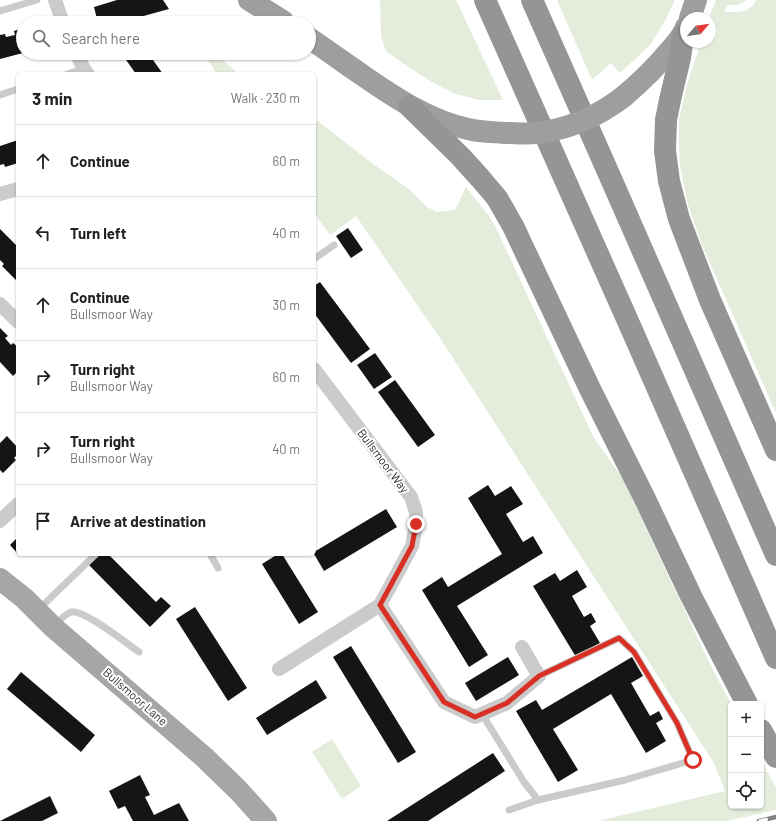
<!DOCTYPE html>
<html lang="en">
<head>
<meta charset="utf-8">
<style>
	body { margin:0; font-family:Barlow,sans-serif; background:#f6f6f6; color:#222 }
	.controls { position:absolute; right:12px; bottom:12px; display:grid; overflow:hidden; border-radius:6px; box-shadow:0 1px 3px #0004 }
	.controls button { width:36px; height:36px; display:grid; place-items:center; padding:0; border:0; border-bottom:1px solid #e0e0e0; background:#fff; color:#222; font:20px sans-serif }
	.compass { position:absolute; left:680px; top:12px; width:36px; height:36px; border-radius:50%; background:#fff; box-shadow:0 1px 3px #0004; rotate:61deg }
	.stop { position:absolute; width:12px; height:12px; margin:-9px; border:3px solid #d93025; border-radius:50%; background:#fff }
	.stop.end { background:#d93025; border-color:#fff; box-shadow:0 1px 4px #0008 }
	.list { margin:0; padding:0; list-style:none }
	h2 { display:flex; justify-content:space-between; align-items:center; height:52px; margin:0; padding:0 16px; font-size:17px }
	h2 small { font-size:13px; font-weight:400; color:#767676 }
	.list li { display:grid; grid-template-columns:26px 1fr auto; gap:12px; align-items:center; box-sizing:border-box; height:72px; padding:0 16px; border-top:1px solid #e0e0e0 }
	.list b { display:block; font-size:15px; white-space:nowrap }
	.list p { margin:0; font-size:13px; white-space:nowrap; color:#767676 }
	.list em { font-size:13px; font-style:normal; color:#767676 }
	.icon { flex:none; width:22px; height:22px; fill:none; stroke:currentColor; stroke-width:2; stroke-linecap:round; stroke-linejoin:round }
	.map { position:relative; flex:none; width:776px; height:821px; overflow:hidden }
	.search { position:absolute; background:#fff; box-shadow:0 1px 3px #0004; left:16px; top:16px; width:300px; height:44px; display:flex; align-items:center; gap:10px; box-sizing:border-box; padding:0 14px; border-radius:22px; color:#767676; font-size:15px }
	.panel { position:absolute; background:#fff; box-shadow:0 1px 3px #0004; left:16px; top:72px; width:300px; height:484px; border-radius:6px }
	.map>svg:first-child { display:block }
</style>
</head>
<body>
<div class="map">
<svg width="776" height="821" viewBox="0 0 776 821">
	<rect width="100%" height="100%" fill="#fff"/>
	<g fill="#e4ecdb">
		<polygon points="380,0 456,0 503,100 480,100 455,94 430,81 404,64 386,51 381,36"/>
		<polygon points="557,0 675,0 665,21 650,45 620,73 611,63 592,80"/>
		<path d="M716,0h31l-9,5h-11l-3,7c13,0 26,2 32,-12h20v413l-74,-168 -14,-40 -8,-39 -1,-22v-25l8,-35 14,-42h9l-1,-24z"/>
		<polygon points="203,53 215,53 238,74 217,74"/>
		<polygon points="314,120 319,122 373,164 409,189 427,207 437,212 455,210 466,187 489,216 496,228 593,436 599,445 623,479 707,658 731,704 731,806 761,806 761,760 776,788 776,810 726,821 598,821 725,791 714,763 440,338 356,216 330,235 314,213"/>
		<polygon points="332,739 361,786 342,799 312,752"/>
	</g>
	<g fill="#151515">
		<polygon points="117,0 163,0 169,9 118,23 98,23 94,7"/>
		<polygon points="23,28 23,53 0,59 0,35 5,34 6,37 15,35 14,31"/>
		<polygon points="130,53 148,53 163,74 136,74 124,57"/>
		<polygon points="18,140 18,163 5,167 4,164 0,165 0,146"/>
		<polygon points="348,228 363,250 351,258 336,236"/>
		<polygon points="0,229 18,247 18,279 16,280 2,266 4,264 0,260"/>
		<polygon points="320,282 370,349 351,363 314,313 314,286"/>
		<polygon points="0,328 8,336 5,338 11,345 13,343 18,347 18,371 13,376 0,362"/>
		<polygon points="375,353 392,377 374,389 357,365"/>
		<polygon points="395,380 435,435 418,447 378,392"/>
		<polygon points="7,436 18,448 18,450 16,452 18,454 14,458 16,460 3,473 0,470 0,443"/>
		<polygon points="488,485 495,496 511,486 523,504 506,514 523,542 533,536 543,553 457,606 488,655 469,667 422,590 442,577 448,587 502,554 468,498"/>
		<polygon points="386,509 397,527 324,571 314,554 314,552"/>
		<polygon points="18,537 18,554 10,545"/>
		<polygon points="98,554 108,554 156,602 161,597 171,606 150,627 88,564"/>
		<polygon points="278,554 282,554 318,612 299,624 262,564"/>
		<polygon points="577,570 587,587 572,596 584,617 591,613 596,622 590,626 600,643 576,657 533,586 555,573 560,581"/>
		<polygon points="195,607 247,688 228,701 176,619"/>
		<polygon points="351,646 416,752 398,763 333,657"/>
		<polygon points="508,657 519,675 476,701 465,683"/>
		<polygon points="632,657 643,676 631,683 650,716 659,711 663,719 656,723 666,741 646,753 611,694 553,729 578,770 558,782 516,711 536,700 542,710"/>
		<polygon points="21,672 95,735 81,752 7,689"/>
		<polygon points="316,680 327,698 267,735 256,718"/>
		<polygon points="493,753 505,771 428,821 387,821"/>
		<polygon points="140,775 150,795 145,797 154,815 179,803 189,821 133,821 125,806 118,809 109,791"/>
		<polygon points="50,796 58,813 42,821 0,821"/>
	</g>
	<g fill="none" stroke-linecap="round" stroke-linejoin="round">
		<g stroke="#cbcbcb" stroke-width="7">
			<polyline points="0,11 37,0"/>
			<polyline points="67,74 84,69"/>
			<polyline points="0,95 18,89"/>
			<polyline points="314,259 334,245"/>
			<polyline points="210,554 218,568"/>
			<polyline points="39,609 96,554"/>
			<path d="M54,626c5,-5 11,-12 17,-14 13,-3 56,32 68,40"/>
			<polyline points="482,714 524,782 538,800 509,810"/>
			<polyline points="538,800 625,780 693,760 677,723 634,652 619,638 539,676"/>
		</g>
		<g stroke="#cbcbcb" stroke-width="14">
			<polyline points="55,0 63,23"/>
			<polyline points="76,53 84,69 88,74"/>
			<polyline points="0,194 18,189"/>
			<polyline points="0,304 18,322"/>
			<polyline points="0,521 18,504"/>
			<polyline points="380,605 444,702 475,717 507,703 539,676 522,647"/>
			<polyline points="279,669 380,605 412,546 416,524 416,512 411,497 314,369"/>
		</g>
		<polyline stroke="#a6a6a6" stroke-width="22" points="0,579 24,598 53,627 204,757 238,790 266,821"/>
		<g stroke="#9e9e9e" stroke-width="22">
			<polyline points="249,0 283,21"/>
			<polyline points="690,18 696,0"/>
			<path d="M309,38c19,13 37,26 56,39 32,22 65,44 103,52 12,3 25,3 37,4"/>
			<path d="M623,97c18,-15 34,-31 49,-49 6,-7 11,-12 14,-21"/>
		</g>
		<g stroke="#959595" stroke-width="22">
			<polyline points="485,0 631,328 776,658"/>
			<polyline points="532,0 612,181 776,555"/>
			<polyline points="683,35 680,58 670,100 666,120 665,151 669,181 679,219 710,300 776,450"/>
			<polyline points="409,106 461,157 480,178 497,198 513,226 590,389 645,499 691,596 747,704"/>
			<polyline points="761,730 776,757"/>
		</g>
		<defs>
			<polyline id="rail" points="759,821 776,817"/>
		</defs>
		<use href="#rail" stroke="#838383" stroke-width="4.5"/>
		<use href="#rail" stroke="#fff" stroke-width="3" stroke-dasharray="9" stroke-linecap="butt"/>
		<path stroke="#9e9e9e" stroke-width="22" d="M505,133c11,0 21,1 32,0 32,-4 60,-16 86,-36"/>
	</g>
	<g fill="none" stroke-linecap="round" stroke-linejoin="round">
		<polyline stroke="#d93025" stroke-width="5" points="416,524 412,546 380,605 444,702 475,717 507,703 539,676 619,638 634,652 677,723 693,760"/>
	</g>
	<g text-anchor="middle" stroke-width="4" stroke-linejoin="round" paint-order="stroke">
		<g font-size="12" fill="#2e2e2e" stroke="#fff">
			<text transform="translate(383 461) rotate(53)" y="4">Bullsmoor Way</text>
			<text transform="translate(135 697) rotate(41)" y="4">Bullsmoor Lane</text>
		</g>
	</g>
</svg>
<div class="controls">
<button>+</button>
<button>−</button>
<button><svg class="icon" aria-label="locate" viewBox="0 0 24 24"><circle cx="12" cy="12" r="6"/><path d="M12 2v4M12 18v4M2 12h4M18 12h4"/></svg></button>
</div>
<svg class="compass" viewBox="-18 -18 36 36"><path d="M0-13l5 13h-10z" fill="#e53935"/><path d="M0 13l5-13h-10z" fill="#767676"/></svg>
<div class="stop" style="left:693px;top:760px"></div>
<div class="stop end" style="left:416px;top:524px"></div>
<div class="search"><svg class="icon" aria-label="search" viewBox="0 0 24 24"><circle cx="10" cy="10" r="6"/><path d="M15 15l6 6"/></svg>Search here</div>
<section class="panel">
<h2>3 min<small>Walk · 230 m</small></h2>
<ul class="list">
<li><svg class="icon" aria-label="ahead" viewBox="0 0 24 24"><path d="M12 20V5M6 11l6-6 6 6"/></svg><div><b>Continue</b></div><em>60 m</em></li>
<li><svg class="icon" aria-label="left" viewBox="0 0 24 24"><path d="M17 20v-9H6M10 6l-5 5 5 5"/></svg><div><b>Turn left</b></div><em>40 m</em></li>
<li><svg class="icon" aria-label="ahead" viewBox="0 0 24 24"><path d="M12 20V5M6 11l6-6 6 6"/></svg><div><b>Continue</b><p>Bullsmoor Way</p></div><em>30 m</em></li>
<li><svg class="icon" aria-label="right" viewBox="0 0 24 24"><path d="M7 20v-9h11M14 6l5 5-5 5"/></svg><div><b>Turn right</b><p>Bullsmoor Way</p></div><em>60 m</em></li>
<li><svg class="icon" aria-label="right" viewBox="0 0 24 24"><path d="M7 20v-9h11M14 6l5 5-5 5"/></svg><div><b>Turn right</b><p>Bullsmoor Way</p></div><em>40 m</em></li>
<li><svg class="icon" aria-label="arrive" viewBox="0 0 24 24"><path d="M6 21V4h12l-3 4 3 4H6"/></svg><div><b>Arrive at destination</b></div></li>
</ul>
</section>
</div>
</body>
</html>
